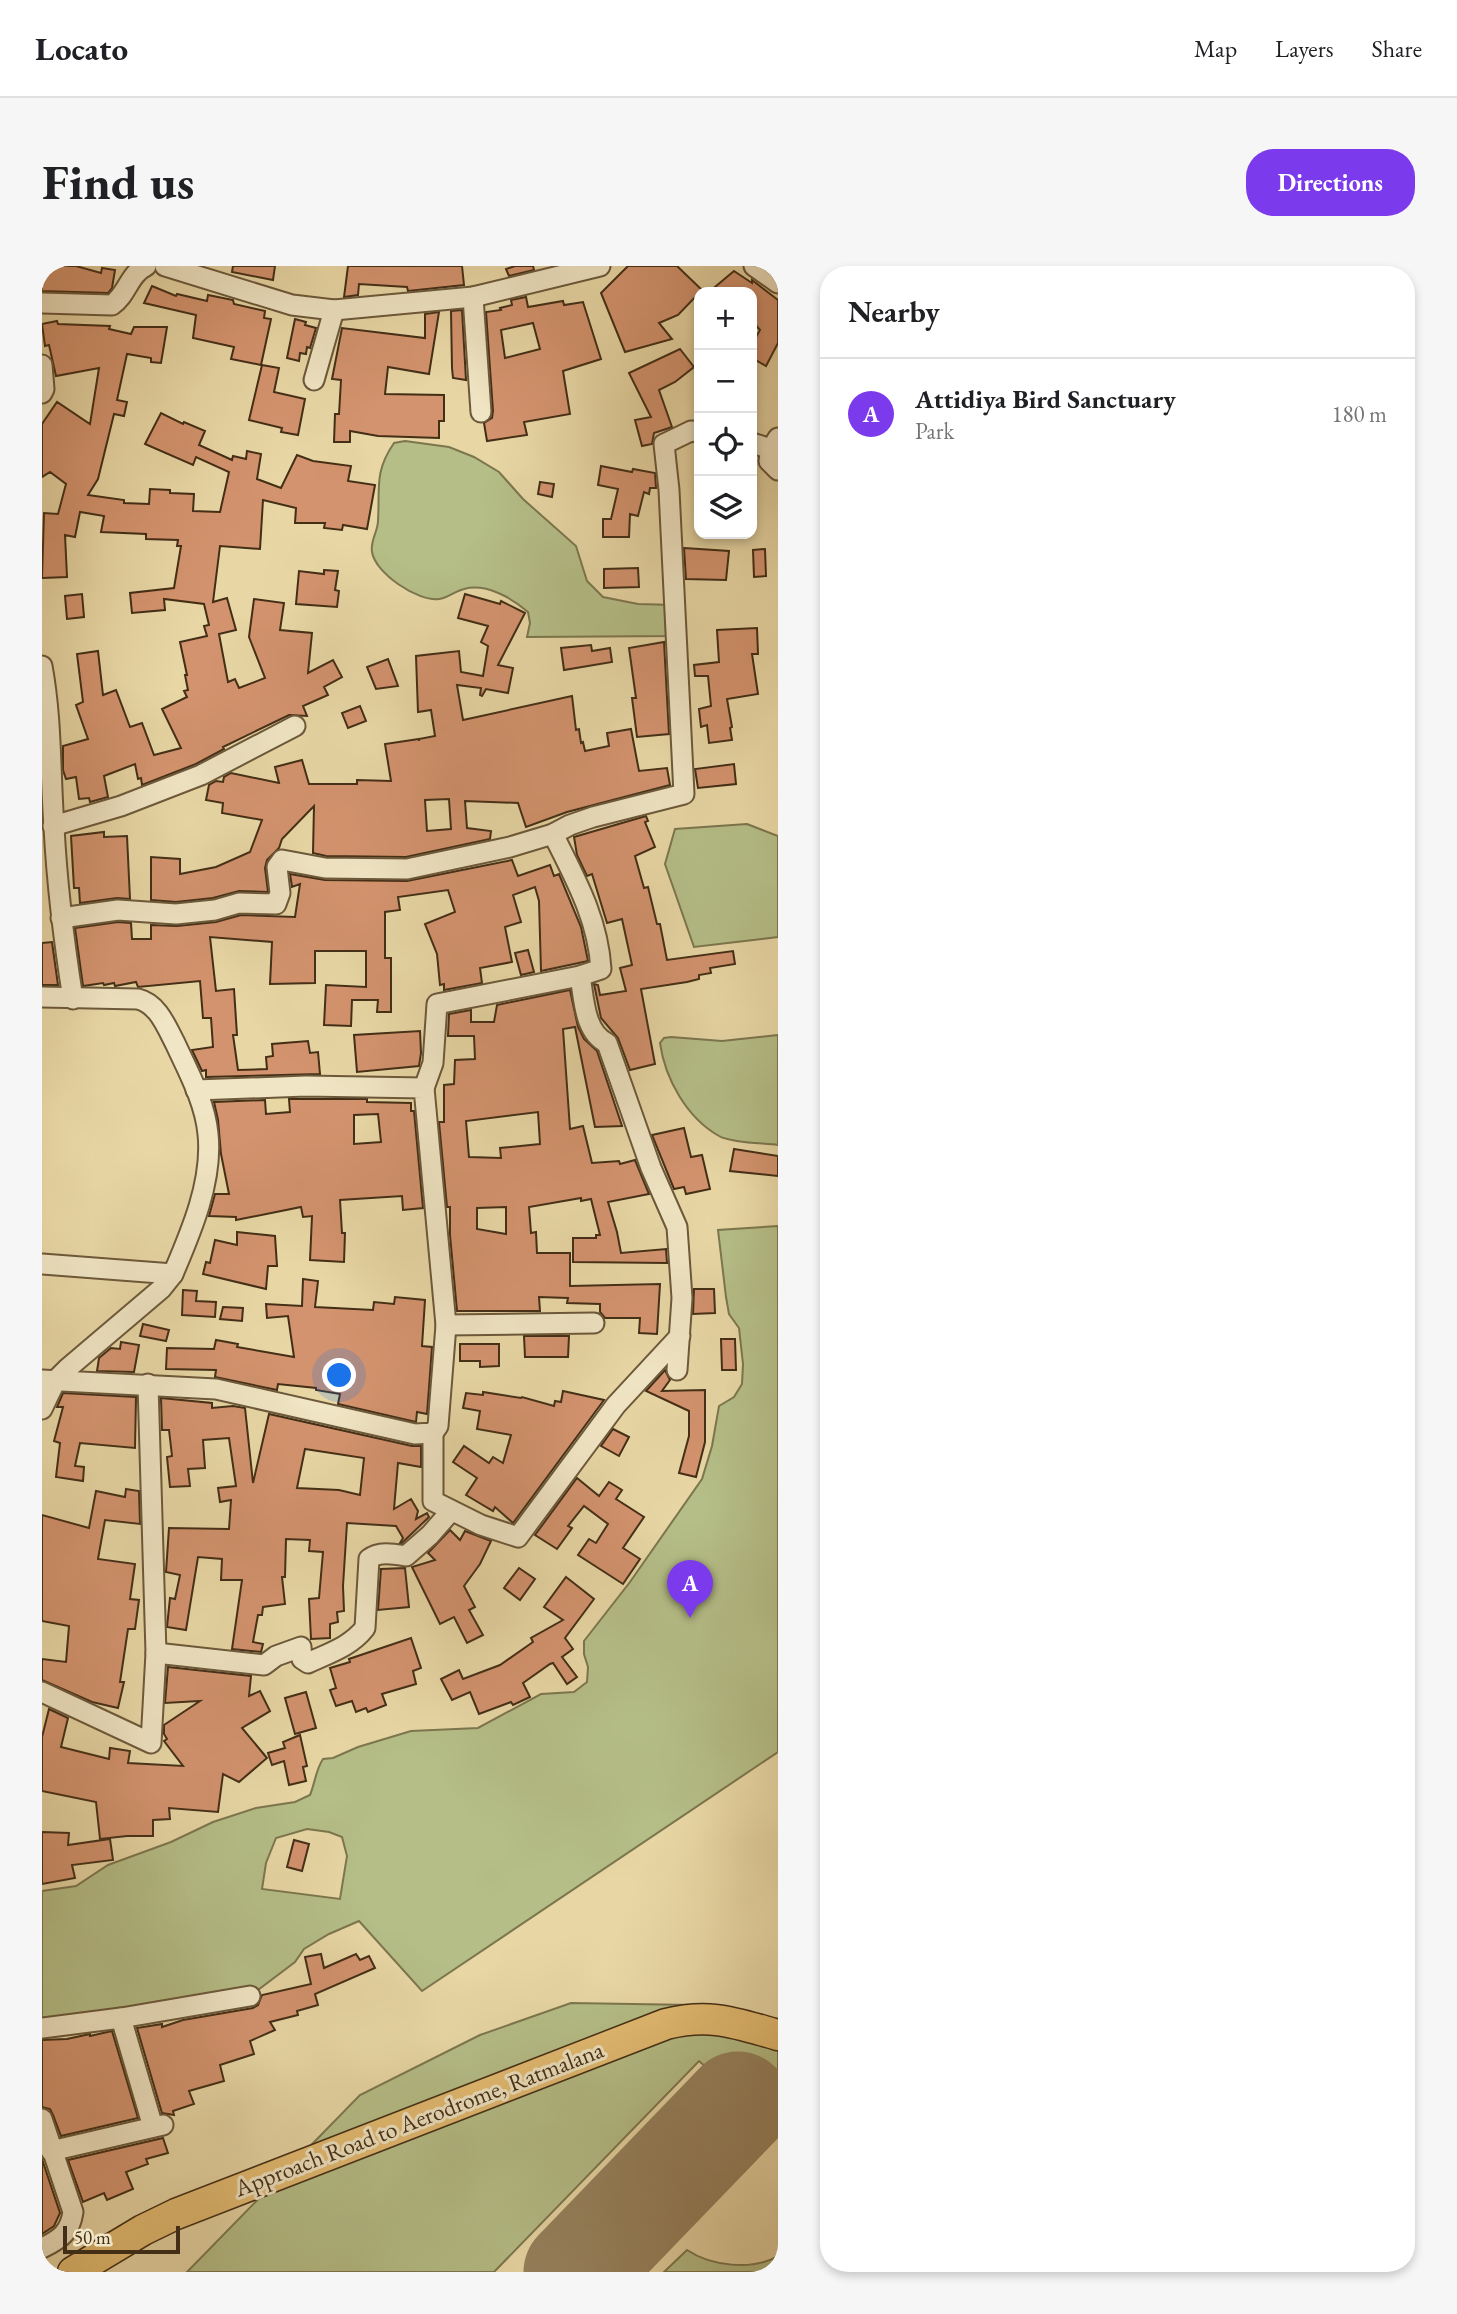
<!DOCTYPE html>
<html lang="en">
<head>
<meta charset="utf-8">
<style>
	body { margin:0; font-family:"EB Garamond",serif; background:#f6f6f6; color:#202124 }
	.controls { position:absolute; right:21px; top:21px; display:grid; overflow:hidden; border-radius:14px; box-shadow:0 4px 10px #0003 }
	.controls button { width:63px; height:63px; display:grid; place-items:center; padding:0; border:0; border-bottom:2px solid #e0e0e0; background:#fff; color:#202124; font:35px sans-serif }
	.scale { position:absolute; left:21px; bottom:18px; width:117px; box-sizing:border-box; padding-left:7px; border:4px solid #432e16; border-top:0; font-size:19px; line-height:24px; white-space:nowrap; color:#432e16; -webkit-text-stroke:5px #f0e5c4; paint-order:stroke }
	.you { position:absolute; left:298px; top:1110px; width:24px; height:24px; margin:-18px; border:5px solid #fff; border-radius:50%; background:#1a73e8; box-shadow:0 0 0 10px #1a73e833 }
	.badge { display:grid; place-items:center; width:46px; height:46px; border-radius:50%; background:#7c3aed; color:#fff; font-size:23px; font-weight:700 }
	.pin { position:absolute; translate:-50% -58px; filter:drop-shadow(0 2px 4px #0008) }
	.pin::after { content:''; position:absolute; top:37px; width:24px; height:21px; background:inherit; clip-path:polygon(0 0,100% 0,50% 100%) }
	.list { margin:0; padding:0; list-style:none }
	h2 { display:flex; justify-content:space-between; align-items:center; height:91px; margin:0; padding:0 28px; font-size:30px }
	h2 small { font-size:23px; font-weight:400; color:#757577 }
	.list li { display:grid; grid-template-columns:46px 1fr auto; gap:21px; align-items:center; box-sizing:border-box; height:112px; padding:0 28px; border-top:2px solid #e0e0e0 }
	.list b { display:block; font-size:26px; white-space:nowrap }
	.list p { margin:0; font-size:23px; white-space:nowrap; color:#757577 }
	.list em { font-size:23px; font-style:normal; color:#757577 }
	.icon { flex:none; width:38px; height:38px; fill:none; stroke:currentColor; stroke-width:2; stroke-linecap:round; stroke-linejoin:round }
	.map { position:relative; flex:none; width:736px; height:2006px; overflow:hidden; border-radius:28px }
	header { display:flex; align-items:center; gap:42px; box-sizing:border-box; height:98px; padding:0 35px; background:#fff; border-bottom:2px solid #e0e0e0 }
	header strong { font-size:33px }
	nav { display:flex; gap:38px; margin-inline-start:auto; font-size:24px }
	.intro { display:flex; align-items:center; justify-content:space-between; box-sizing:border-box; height:168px; padding:0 42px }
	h1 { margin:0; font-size:49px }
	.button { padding:18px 32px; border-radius:28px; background:#7c3aed; color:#fff; font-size:24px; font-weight:700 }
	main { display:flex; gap:42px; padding:0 42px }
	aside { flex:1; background:#fff; border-radius:28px; box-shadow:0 4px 10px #0003 }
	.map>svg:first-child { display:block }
</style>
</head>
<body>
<header>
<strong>Locato</strong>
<nav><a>Map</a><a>Layers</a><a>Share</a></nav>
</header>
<div class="intro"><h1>Find us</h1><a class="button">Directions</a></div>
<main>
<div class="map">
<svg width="736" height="2006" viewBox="0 0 736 2006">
	<rect width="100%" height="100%" fill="#e8d7a5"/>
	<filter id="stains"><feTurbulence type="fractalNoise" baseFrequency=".00286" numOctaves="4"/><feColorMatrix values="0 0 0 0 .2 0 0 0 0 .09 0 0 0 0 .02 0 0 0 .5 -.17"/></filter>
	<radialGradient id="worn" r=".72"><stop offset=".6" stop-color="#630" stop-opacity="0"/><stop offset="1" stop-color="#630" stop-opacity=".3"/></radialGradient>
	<g fill="#b5be87" stroke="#7c764e" stroke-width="2" fill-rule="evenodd">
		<path d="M363,175l44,6 25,10 25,15 24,27 53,47 11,35 16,16 35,7 37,1 1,31 -149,1 3,-14 -2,-11c-16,-14 -42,-29 -64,-23 -9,2 -16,9 -25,10 -21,3 -64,-26 -67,-47 -2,-11 6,-21 6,-31 2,-33 -4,-49 16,-78z"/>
		<polygon points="705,558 736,570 736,671 652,681 623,598 633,563"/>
		<path d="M736,769v110c-15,-2 -47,-2 -59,-9 -32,-18 -54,-57 -59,-93l4,-5 7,-1 51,4z"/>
		<path d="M736,960v526l-356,239 -63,-70 -30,13 -25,15 -9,13 -45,34 -208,32v-137l34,-5 32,-21 63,-23 42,-20 43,-14 39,-6 15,-7c5,-12 6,-26 13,-36l10,-1 25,-11 53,-16 67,-3 63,-34 33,-2 13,-10 1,-15 -4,-13v-13l46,-59 72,-103 10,-33 7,-40 15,-9 8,-13 1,-20 -4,-36 -10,-14 -3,-17 -8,-67zM265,1563l22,3 13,5 5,19 -7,43 -78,-10 4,-26 10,-25z"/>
		<polygon points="529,1737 651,1739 736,1776 736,1863 657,1795 452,2006 145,2006 318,1829 438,1769"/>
		<path d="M645,1984c24,16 65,21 91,6v16h-114z"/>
	</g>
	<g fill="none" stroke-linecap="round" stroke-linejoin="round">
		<polyline stroke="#96825e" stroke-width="105" points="534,2006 696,1838"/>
	</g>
	<g fill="#d3936e" stroke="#432e16" stroke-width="2" fill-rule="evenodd">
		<polygon points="0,0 34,0 59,7 60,2 73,4 70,22 66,27 0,25"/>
		<polygon points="191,0 233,0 231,14 190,6"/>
		<polygon points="306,0 420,0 422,19 366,25 365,21 317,18 316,29 302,31"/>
		<polygon points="473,0 491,0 492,4 467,10 464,3"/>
		<polygon points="586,0 635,0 660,24 636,49 617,57 630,73 583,86 559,27"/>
		<polygon points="692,5 710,17 710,14 736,34 736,77 724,100 710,92 710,78 718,64 710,55 710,26 667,26"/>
		<polygon points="110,20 134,30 135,28 165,35 166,29 191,34 192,38 223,45 222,52 229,53 219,99 189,93 192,81 151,72 154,49 102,37"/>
		<path d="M484,31l2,10 35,-6 1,4 19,-3 18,57 -38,12 7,43 -46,8 3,13 -40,6 -3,-18 8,-5 1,-7 -7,-99 15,-2 -1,-2 12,-3 -1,-5zM491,57l7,26 -35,9 -4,-28z"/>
		<polygon points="420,44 424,114 411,112 410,102 409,45"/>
		<polygon points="397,46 387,108 346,101 343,128 402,129 402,155 397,155 397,172 336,170 308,165 308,176 292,176 293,148 297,148 299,114 290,113 300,62 383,72 383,48"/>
		<polygon points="253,53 264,56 263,59 274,62 268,82 265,81 264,88 258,87 257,95 245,92"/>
		<polygon points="15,55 16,58 68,60 67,63 89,68 92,61 125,61 119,97 109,96 109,92 85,88 75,134 85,136 82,150 72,148 56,213 46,229 82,234 82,237 107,238 108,223 128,224 128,227 152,228 151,245 178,246 187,206 154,191 151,199 103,178 119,147 141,158 142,156 163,165 157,179 190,194 191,190 204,193 205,185 219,188 215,213 239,222 255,189 271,195 309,200 306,215 333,219 325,263 301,259 300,264 282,262 283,257 253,257 254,242 221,234 218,283 178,280 171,336 185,332 194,364 177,368 186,416 193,413 197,422 223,412 207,371 212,333 242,337 238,364 270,367 266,407 291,394 300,411 282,421 286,429 261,440 265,450 247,449 181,481 182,483 154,498 100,519 99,512 96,513 93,498 62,510 66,531 48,536 47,532 37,533 34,511 24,513 21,504 21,480 46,473 34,439 41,436 35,388 56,385 61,429 74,424 88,461 100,457 112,489 139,482 120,443 145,431 142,425 146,424 143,409 145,409 138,376 165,370 162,360 167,359 162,338 122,333 123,344 90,347 88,327 132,322 139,280 135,280 136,274 104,273 104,268 59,266 62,250 38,246 33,271 23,269 25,311 0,312 2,247 16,248 24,218 8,206 0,211 0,158 15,136 48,158 57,102 14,110 7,79 3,80 0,58"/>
		<polygon points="638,83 652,101 633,116 617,124 630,161 612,167 610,178 600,180 593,154 609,151 587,107"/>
		<polygon points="220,99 237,102 232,126 263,133 256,169 239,166 240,162 207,154"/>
		<polygon points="559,200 590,206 591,203 613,207 614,222 608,222 607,228 602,226 596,250 588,248 587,271 561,271 561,253 569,253 576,223 556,219"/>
		<polygon points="498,216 512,218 510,231 496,228"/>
		<polygon points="642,282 687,285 684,314 644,313"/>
		<polygon points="723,283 724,310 712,311 711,284"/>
		<polygon points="596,302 597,321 562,322 562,303"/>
		<polygon points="282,304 296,305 293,324 297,325 295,341 254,338 257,305 282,308"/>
		<polygon points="40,328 42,351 25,353 23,330"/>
		<path d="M423,328l35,10 1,-3 24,12 -27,52 15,3 -5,25 -22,-4 -4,7 -2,-1 1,-7 -24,-3 6,35 109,-24 4,34 3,-1 2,14 2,-1 2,9 24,-5 -2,-13 24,-4 8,42 28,-3 3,17 -103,27 -41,15 -8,-24 -53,-2 2,27 24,3 -1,8 -84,18 -80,-1 -13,-3 1,-47 -32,33 -3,9 -12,12 -2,8 3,24 -29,-1 -26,7 -37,4 -25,-2v-43l29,2v15l36,-7 34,-15 12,-32 -40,-7 1,-10 -17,-3 3,-15 7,-4 7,1 1,-5 7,-4 48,10 -4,-16 27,-7 7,24h48v-4l34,1 -6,-37 34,-5v2v-2l16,-3 -4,-26 -13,2 -2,-56 43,-5 2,21 22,4 5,-30 -7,-4 7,-16 -30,-8zM407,533l2,30 -24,2 -2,-31z"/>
		<polygon points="715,362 716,388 710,388 716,428 685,433 690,461 688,462 690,474 667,477 665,459 659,461 657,443 669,440 666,410 653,410 652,399 677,396 675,364"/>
		<polygon points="622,376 627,468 595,471 590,432 594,432 587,382"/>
		<polygon points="549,379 550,385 568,382 570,396 522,404 519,382"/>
		<polygon points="346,393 356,420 334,423 325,401"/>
		<polygon points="318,440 324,455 306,462 300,447"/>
		<polygon points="692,498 694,518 656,522 653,503"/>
		<polygon points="604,550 606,555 603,556 613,581 593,590 602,622 606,621 615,658 618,658 625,694 691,685 693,698 668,702 669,707 657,709 657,713 645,716 599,723 613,798 588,804 576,772 559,752 552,718 556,719 558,729 584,725 578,702 590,699 580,653 565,657 550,608 545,610 535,589 532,571"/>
		<polygon points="62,566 62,571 85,570 88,633 75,632 38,637 37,622 32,622 29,570"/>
		<polygon points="470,594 476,610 508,599 512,610 517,608 539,661 546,695 499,705 497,635 493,621 471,629 479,656 463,661 470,696 438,702 440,717 402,724 402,718 398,719 395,688 383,658 413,646 406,624 356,631 358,644 343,646 343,692 349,692 349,746 335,746 336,734 310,734 309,760 282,759 284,719 324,721 324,685 273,685 273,717 228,718 230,676 168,671 174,725 192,723 195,769 191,769 196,804 225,803 224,791 231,790 230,778 266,775 268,787 276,786 278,808 164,811 164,804 160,805 150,784 171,781 169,752 161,752 158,715 96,721 94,716 73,720 72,717 62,719 61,717 41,720 33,662 76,656 89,657 90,673 109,673 109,659 135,660 174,656 199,649 253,651 258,618 250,621 248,608 283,614 365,615"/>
		<polygon points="10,676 16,719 0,719 0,677"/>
		<polygon points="486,684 492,706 479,709 473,687"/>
		<path d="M528,724l8,37 6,12 13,12 25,75 -27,1 -20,-100 -12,2 7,100 13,-3 9,37 27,-2 1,3 15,-4 14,34 -41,8 9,30 4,21 45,-4 1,14 -94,-1v-24h23v-3h4l-9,-36 -10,2v-3l-52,9 2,26 5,-1 1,21h33v33l90,-2 -3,50 -18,-1 1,-15h-35l-5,-6v-8l-33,-1 1,-5 -29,-1 1,14h-83l-7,-76v-28h-3l-8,-85h5v-37l10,-1 1,-24 20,-1 -1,-23h-26l1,-22 22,-4v12h23l3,-17zM496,846l2,32 -40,4 1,10 -32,-1 -3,-36zM464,941v27l-29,-5v-21z"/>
		<polygon points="378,765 379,787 377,800 315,806 312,769"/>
		<path d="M247,833h78v3l44,1v8h3l9,97 -20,2 -1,-14 -62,4 2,33h3l-1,29 -34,-2 2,-44 -9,1 -2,-10 -65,13v-3l-27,-1 6,-22h14l-8,-40 -3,-34 -4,-18 51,-2 1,14 24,-2zM336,848l3,28 -27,2v-29z"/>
		<polygon points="642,862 649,891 660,889 668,923 644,928 642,921 632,923 610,869"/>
		<polygon points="692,883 736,890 736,910 688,905"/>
		<polygon points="195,966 233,970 235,1000 226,1000 224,1023 161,1008 164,996 168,997 173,974 195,979"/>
		<polygon points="261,1013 276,1015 273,1041 331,1044 332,1036 352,1038 353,1031 383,1034 380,1080 390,1081 385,1148 375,1146 374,1156 296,1138 298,1128 274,1124 274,1122 236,1118 235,1124 173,1111 174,1104 124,1103 125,1082 172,1083 174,1074 196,1078 195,1081 252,1091 246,1050 225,1052 224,1038 260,1040"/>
		<polygon points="652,1023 672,1023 673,1047 651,1048"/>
		<polygon points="141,1024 155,1025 154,1035 174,1036 173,1051 140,1049"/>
		<polygon points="181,1041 201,1042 200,1055 178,1053"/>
		<polygon points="101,1058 127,1064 124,1075 98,1070"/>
		<polygon points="482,1070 527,1070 526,1091 483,1091"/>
		<polygon points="679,1073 693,1073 694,1104 680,1104"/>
		<polygon points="79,1076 97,1079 92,1106 55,1105 57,1092 69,1082 78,1083"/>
		<polygon points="418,1078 457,1078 457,1100 438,1101 438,1095 418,1095"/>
		<polygon points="623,1104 628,1114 620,1125 663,1124 663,1176 654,1211 637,1207 647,1170 647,1145 604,1125"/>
		<polygon points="521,1125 562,1134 471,1257 453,1241 451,1245 424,1229 435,1212 411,1196 422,1180 447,1197 451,1191 461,1197 469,1169 435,1163 438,1145 421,1142 424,1127 441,1129 441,1126 479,1132 480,1131 512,1140 513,1135 519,1136"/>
		<polygon points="21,1127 94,1131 93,1182 38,1177 33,1200 42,1201 41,1215 14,1211 18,1177 12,1175 21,1141 15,1141"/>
		<path d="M119,1132l51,5v5l21,-2 12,2 8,75 16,-69 143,32h9v21l-23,-4 -4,46 17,-10 7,12 -2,8 11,-6 2,4 -27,26h-2l3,-5 -7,-12 -49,-3 -4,63 1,25 -7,1 1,10 -8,2v14l-19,1 -2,-40 10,-1 4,-46 -14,-1 1,-11 -24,-1 -1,38h-3l3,27 -22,3 -1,8h-4l-5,27 10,2 -2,8 -29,-3 10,-69h-21l1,-21 -24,-2 -12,73 -19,-3 3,-29 5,1 5,-24 -14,-3 3,-44 60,1 2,-29 -11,2 -2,-14 18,-2 -7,-48 -26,2 2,28 -17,1 2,17 -20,1 -3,-30 5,-1 -3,-26h-7zM263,1183l59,9 -4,37 -21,-5 -42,-2z"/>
		<polygon points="571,1163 587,1171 577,1190 559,1180"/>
		<polygon points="535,1212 557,1230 567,1216 580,1224 574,1233 602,1251 581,1282 598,1293 581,1318 536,1289 547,1273 554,1277 566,1258 542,1240 526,1260 530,1262 515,1283 493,1269"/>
		<polygon points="84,1223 97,1225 98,1258 63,1254 56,1293 93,1298 88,1333 97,1334 93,1363 86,1363 78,1416 82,1416 76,1442 50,1436 0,1414 0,1393 24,1396 27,1360 0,1355 0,1249 47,1262 54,1225 83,1231"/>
		<polygon points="408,1264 418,1274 423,1265 449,1275 438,1298 422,1320 433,1341 427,1344 441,1369 425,1377 412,1351 398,1358 370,1301 393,1294 386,1287"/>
		<polygon points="363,1302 367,1341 336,1344 339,1303"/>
		<polygon points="477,1302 493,1313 478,1334 462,1322"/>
		<polygon points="524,1311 552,1333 523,1372 531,1383 520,1391 535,1411 525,1418 511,1397 508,1398 481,1417 488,1431 471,1439 469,1436 437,1448 428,1426 410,1434 399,1413 417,1404 421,1413 458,1399 491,1376 489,1372 521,1354 502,1341"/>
		<polygon points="369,1372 379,1402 371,1405 374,1418 340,1428 344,1439 326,1446 324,1442 314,1446 310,1435 294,1440 288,1424 294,1422 288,1402 308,1396 307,1393"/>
		<polygon points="126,1401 209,1410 207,1430 218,1425 228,1445 200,1462 225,1492 197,1516 181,1508 176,1546 127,1542 128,1553 111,1554 111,1570 85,1570 58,1573 54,1536 0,1525 0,1471 7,1443 26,1452 19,1481 67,1493 68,1482 88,1485 86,1497 141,1500 122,1475 125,1473 122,1468 122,1459 158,1435 123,1437"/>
		<polygon points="264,1426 274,1462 253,1468 243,1432"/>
		<polygon points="258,1469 265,1500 261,1501 264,1515 247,1519 242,1495 230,1499 226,1487 243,1482 241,1476"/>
		<polygon points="0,1566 27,1567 26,1579 68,1573 71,1594 30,1599 33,1612 0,1618"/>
		<polygon points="252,1574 267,1578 260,1605 245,1601"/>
		<polygon points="279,1688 282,1702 314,1688 318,1694 327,1690 333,1702 273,1728 276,1739 255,1745 256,1749 228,1756 233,1764 208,1775 212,1788 178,1799 182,1815 147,1825 152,1838 131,1845 132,1849 120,1847 95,1762 120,1758 120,1761 141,1754 211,1742 216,1739 220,1729 269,1718 263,1691"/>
		<polygon points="70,1765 96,1852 19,1870 11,1849 8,1843 0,1841 0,1774 25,1773 48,1768 48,1770"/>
		<polygon points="121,1872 126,1887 104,1893 106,1898 84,1906 91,1923 65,1934 62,1927 41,1936 26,1894"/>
		<polygon points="0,1893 18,1947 12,1960 0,1968"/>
	</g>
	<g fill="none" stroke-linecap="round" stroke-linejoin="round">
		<defs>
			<g id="minor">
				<polyline points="123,0 250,39 292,44 431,31 558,0"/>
				<polyline points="712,0 736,17"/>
				<polyline points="431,31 439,146"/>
				<path d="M0,37l70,2c15,-10 17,-31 34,-39"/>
				<polyline points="0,99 2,123 0,127"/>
				<polyline points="272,114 292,44"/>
				<polyline points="736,172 729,183 727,195 736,204"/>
				<polyline points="710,177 729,183"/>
				<path d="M0,400c10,54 8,107 12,161 3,58 10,115 19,172"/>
				<polyline points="11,560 79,540 159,509 253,460"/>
				<path d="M511,568c22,44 45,85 48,135l-21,7c4,22 4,56 27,67l44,125 26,59 5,71 -5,72"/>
				<polyline points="19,652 76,644 134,648 173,644 197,637 234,638 238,627 235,601 240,594 283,602 365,603 468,581 511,568 528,559 551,551 642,528 627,224 622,178 649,165 657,166"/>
				<path d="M0,731l96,2c20,5 28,27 37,44 13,28 30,59 33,91 5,47 -17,98 -35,140l-131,-10"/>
				<polyline points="382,822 391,797 395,738 538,710"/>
				<polyline points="404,1059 552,1057"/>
				<polyline points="0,1114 174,1123 373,1168 391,1167 396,1160 404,1059 382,822 264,820 154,824"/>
				<polyline points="0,1143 14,1114 26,1102 119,1023 131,1008"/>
				<polyline points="391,1167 391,1235 439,1259 476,1271 574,1139 638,1070"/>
				<path d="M114,1387l108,12 12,-9 25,-9 1,12 6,4c21,-10 42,-16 57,-35l4,-69c10,-8 25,-5 37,-3l24,-21 21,-24"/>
				<polyline points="0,1426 109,1477 114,1387 106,1118"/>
				<polyline points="79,1752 111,1861"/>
				<polyline points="0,1762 79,1752 208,1730"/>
				<path d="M0,1853l31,93c-3,20 -12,27 -31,36"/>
				<polyline points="9,1885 121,1859"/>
			</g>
			<path id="primary" d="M31,2006l70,-42 33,-16 490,-190c45,-11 69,-1 112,11"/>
		</defs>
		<use href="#minor" stroke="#6c583a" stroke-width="23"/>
		<use href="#primary" stroke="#432e16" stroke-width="33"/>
		<use href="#minor" stroke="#f0e5c4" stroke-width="19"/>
		<use href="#primary" stroke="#e4bc72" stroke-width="30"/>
	</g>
	<g text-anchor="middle" stroke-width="6" stroke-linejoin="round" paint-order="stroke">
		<g font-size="24" fill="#432e16" stroke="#f0e5c4">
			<text transform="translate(377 1853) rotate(-21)" y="8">Approach Road to Aerodrome, Ratmalana</text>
		</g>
	</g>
	<rect width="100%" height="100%" filter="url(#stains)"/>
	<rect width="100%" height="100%" fill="url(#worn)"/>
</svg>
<div class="controls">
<button>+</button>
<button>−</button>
<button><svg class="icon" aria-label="locate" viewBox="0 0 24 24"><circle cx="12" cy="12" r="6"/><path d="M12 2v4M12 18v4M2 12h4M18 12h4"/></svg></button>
<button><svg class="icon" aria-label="layers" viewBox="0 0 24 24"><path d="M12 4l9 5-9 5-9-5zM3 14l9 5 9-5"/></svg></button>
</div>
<div class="scale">50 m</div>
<div class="you"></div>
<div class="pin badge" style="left:648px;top:1352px">A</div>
</div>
<aside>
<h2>Nearby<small></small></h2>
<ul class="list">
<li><span class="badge">A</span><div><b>Attidiya Bird Sanctuary</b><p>Park</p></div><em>180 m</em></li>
</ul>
</aside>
</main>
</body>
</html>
